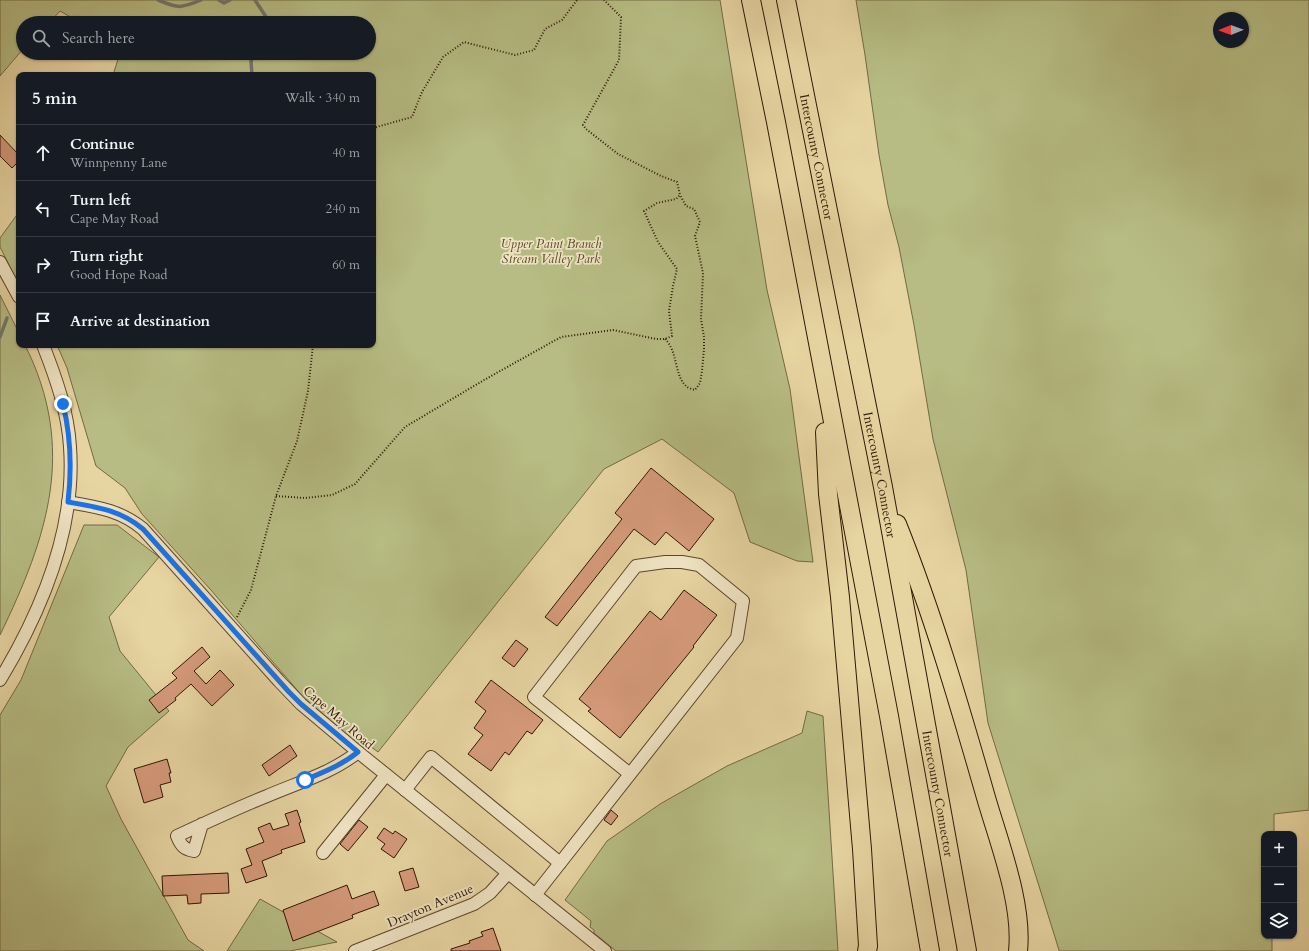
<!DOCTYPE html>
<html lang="en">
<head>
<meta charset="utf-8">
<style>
	body { margin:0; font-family:Cardo,serif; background:#20242c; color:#f1f3f6 }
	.controls { position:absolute; right:12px; bottom:12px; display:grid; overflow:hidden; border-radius:8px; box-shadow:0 1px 3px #0004 }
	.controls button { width:36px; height:36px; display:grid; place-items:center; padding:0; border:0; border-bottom:1px solid #363941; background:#171b24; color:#f1f3f6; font:20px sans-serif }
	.compass { position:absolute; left:1213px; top:12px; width:36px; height:36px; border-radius:50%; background:#171b24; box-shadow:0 1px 3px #0004; rotate:269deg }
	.stop { position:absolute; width:12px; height:12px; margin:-9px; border:3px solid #1a73e8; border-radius:50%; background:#fff }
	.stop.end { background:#1a73e8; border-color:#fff; box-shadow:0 1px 4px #0008 }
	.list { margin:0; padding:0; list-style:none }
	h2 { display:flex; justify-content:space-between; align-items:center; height:52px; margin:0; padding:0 16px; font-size:17px }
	h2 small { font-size:13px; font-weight:400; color:#9ea1a6 }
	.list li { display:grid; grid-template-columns:26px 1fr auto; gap:12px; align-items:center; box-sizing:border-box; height:56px; padding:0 16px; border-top:1px solid #363941 }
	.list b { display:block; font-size:15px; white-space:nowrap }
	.list p { margin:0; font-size:13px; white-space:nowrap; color:#9ea1a6 }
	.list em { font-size:13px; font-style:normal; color:#9ea1a6 }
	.icon { flex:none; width:22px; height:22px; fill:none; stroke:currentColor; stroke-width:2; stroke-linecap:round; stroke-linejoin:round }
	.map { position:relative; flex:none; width:1309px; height:951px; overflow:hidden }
	.search { position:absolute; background:#171b24; box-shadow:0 1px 3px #0004; left:16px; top:16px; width:360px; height:44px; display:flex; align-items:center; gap:10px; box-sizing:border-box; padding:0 14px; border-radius:22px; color:#9ea1a6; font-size:15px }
	.panel { position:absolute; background:#171b24; box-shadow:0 1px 3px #0004; left:16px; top:72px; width:360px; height:276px; border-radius:8px }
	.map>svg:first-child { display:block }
</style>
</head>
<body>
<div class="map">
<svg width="1309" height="951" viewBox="0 0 1309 951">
	<rect width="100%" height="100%" fill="#e6d4a1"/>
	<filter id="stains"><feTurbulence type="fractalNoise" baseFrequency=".005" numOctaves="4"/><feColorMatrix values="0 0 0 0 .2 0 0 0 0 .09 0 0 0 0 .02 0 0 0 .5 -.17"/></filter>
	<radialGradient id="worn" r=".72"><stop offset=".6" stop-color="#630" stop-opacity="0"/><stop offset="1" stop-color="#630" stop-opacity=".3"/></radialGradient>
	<g fill="#b6bc83" stroke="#736a44" fill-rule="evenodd">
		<polygon points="0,0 720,0 767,290 790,389 813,562 797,561 750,542 734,493 662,439 604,469 378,752 370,746 366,751 304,698 210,589 142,514 125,488 96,466 67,368 57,345 373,345 373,75 113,75 120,53 369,53 369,23 81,23 60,11 49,23 23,23 23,49 0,76"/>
		<path d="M856,0h453v810l-35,4v20h-10v102h8v15h-212l-1,-1 -71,-227 -22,-153 -33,-131 -19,-114 -15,-78 -11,-42 -9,-50 -14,-100zM1219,18h24v24h-24z"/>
		<polygon points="19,212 19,277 17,281 0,247 0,238"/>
		<path d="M0,295l19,38v12h6c52,104 23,191 -25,290z"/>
		<polygon points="84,525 117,525 159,557 109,617 120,651 169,711 128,747 106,786 121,819 188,940 204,951 0,951 0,715 21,680"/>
		<polygon points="807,711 823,716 838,951 616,951 594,933 594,930 590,927 591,921 565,900 607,841 660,804 727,766 802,733"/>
		<polygon points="260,899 337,942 290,951 227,951"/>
	</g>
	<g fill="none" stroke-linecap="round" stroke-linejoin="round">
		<g stroke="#71766c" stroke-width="3.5">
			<path d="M158,0c20,8 22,9 43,0"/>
			<polyline points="219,0 224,3 230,0"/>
			<polyline points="255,0 270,23"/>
			<polyline points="252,75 251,61 256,53"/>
			<polyline points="0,337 7,318"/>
		</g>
	</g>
	<g fill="#d59a7a" stroke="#301704">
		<polygon points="0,135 19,155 19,161 12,168 0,156"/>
		<polygon points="651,468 714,519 689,551 666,532 655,545 634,529 557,626 545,617 622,519 615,513"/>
		<polygon points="684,590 717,615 693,646 694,647 620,738 588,711 591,709 579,699 650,611 661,620"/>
		<polygon points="516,640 528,649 514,667 502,658"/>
		<polygon points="202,647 210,657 194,671 206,684 220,670 234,685 212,706 191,684 175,698 176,700 159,713 149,700 177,678 172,673"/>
		<polygon points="491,680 543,720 532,734 527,731 509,755 505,752 491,771 468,754 483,735 474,728 486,711 475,702"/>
		<polygon points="290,745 297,756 269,776 262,765"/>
		<polygon points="167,759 171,773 169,773 171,782 160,785 163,797 144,803 134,769"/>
		<polygon points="297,810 301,822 299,823 305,842 281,850 282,853 262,861 267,876 246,883 241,869 252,865 246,849 264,842 258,828 270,823 273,830 289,825 285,814"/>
		<polygon points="611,810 618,816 611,825 604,820"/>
		<polygon points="359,820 368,827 348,851 340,844"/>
		<polygon points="384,828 393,834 395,831 407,839 394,858 381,849 385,844 377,838"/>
		<polygon points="413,868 419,887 405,891 399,872"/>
		<polygon points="228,873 229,893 201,894 201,903 188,904 187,895 163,896 162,876"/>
		<polygon points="347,885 352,899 374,891 379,905 352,915 353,918 293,941 283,910"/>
		<polygon points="493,928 501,951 451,951 451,949 470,943 469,941 483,936 481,932"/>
	</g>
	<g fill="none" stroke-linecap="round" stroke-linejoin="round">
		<defs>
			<g id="minor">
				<polyline points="0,262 19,297"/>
				<path d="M68,502c29,5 52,8 75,27l136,152 22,23 57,48 247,199"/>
				<path d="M0,680c41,-68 76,-151 70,-233 -2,-35 -14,-69 -27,-102"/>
				<polyline points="405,790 431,757 560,863"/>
				<path d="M202,824l-8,27c-10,-2 -13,-5 -17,-15 30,-14 60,-28 90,-40 30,-13 65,-23 91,-44"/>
				<polyline points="323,853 386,775"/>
				<polyline points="535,895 737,638 743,601 699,565 682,562 665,562 636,566 534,697 630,774"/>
				<polyline points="355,951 474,904 490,893 508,873"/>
			</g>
			<g id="highway">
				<polyline points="751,0 776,122 889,716 930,951"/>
				<path id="s1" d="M786,0l97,487 84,464"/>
				<polyline points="825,432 828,494 840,597 862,849 868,946 867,951"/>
				<path d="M897,524c36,90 63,183 90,277 13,44 36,104 31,150"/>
			</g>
		</defs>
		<use href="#minor" stroke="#5e462b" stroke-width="14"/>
		<use href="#highway" stroke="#301704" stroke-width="20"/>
		<g stroke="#301704" stroke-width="2" stroke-dasharray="1 2" stroke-linecap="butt">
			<polyline points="373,128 412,117 422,92 443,57 464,42 515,55 534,50 545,29 562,20 577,0"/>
			<path d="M665,339c13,12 9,36 21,47 2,2 6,3 9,4l5,-7 2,-12 2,-22v-12l-3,-18 2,-46 -8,-37 5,-14 -6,-13 -8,-3 -6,-11"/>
			<polyline points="276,496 305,498 332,495 355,484 405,427 484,380 561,337 613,330 656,339 665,339 672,336 669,311 673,286 677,269 658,242 644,211 657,203 676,199 680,195 677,182 661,176 618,154 586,129 583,125 619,60 621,17 604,0"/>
			<polyline points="237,617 251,590 276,496 297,441 308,391 313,345"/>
		</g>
		<use href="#minor" stroke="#efe3c2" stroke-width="12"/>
		<use href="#highway" stroke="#e6d4a1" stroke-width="18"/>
	</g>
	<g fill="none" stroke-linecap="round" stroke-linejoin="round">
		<path stroke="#1a73e8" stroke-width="5" d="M63,404c8,33 9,64 5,98 29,5 52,8 75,27l146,163 12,12 57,48c-16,13 -34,20 -53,28"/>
	</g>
	<g text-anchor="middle" stroke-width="3.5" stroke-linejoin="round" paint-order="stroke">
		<g font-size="13" fill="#301704" stroke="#efe3c2">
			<text dy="5" stroke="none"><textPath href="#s1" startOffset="160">Intercounty Connector</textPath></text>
			<text dy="5" stroke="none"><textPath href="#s1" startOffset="484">Intercounty Connector</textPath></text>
			<text transform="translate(339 717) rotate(41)" y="5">Cape May Road</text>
			<text dy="5" stroke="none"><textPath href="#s1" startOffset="808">Intercounty Connector</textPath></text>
			<text transform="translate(430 905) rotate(-23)" y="5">Drayton Avenue</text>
		</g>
		<g font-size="13" font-style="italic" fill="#58492a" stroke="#efe3c2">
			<text x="551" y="248">Upper Paint Branch<tspan x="551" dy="15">Stream Valley Park</tspan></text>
		</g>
	</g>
	<rect width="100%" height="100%" filter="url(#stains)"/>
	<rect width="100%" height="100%" fill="url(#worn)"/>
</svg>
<div class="controls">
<button>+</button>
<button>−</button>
<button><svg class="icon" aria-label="layers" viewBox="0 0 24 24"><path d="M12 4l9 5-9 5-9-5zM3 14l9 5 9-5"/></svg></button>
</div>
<svg class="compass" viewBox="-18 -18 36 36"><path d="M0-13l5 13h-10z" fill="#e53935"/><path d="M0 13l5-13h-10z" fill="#9ea1a6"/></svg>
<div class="stop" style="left:305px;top:780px"></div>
<div class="stop end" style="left:63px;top:404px"></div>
<div class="search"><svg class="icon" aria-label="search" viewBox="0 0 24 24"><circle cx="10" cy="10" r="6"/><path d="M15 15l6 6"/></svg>Search here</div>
<section class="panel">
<h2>5 min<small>Walk · 340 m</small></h2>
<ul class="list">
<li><svg class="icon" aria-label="ahead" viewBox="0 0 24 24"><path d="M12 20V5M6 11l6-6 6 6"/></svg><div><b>Continue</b><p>Winnpenny Lane</p></div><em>40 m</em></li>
<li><svg class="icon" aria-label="left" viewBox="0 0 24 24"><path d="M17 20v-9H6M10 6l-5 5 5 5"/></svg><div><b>Turn left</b><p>Cape May Road</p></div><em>240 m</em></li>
<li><svg class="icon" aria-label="right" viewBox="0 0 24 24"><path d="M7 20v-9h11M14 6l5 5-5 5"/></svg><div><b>Turn right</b><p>Good Hope Road</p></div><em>60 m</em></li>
<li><svg class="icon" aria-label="arrive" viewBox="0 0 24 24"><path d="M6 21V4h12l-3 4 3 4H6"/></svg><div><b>Arrive at destination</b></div></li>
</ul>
</section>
</div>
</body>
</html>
